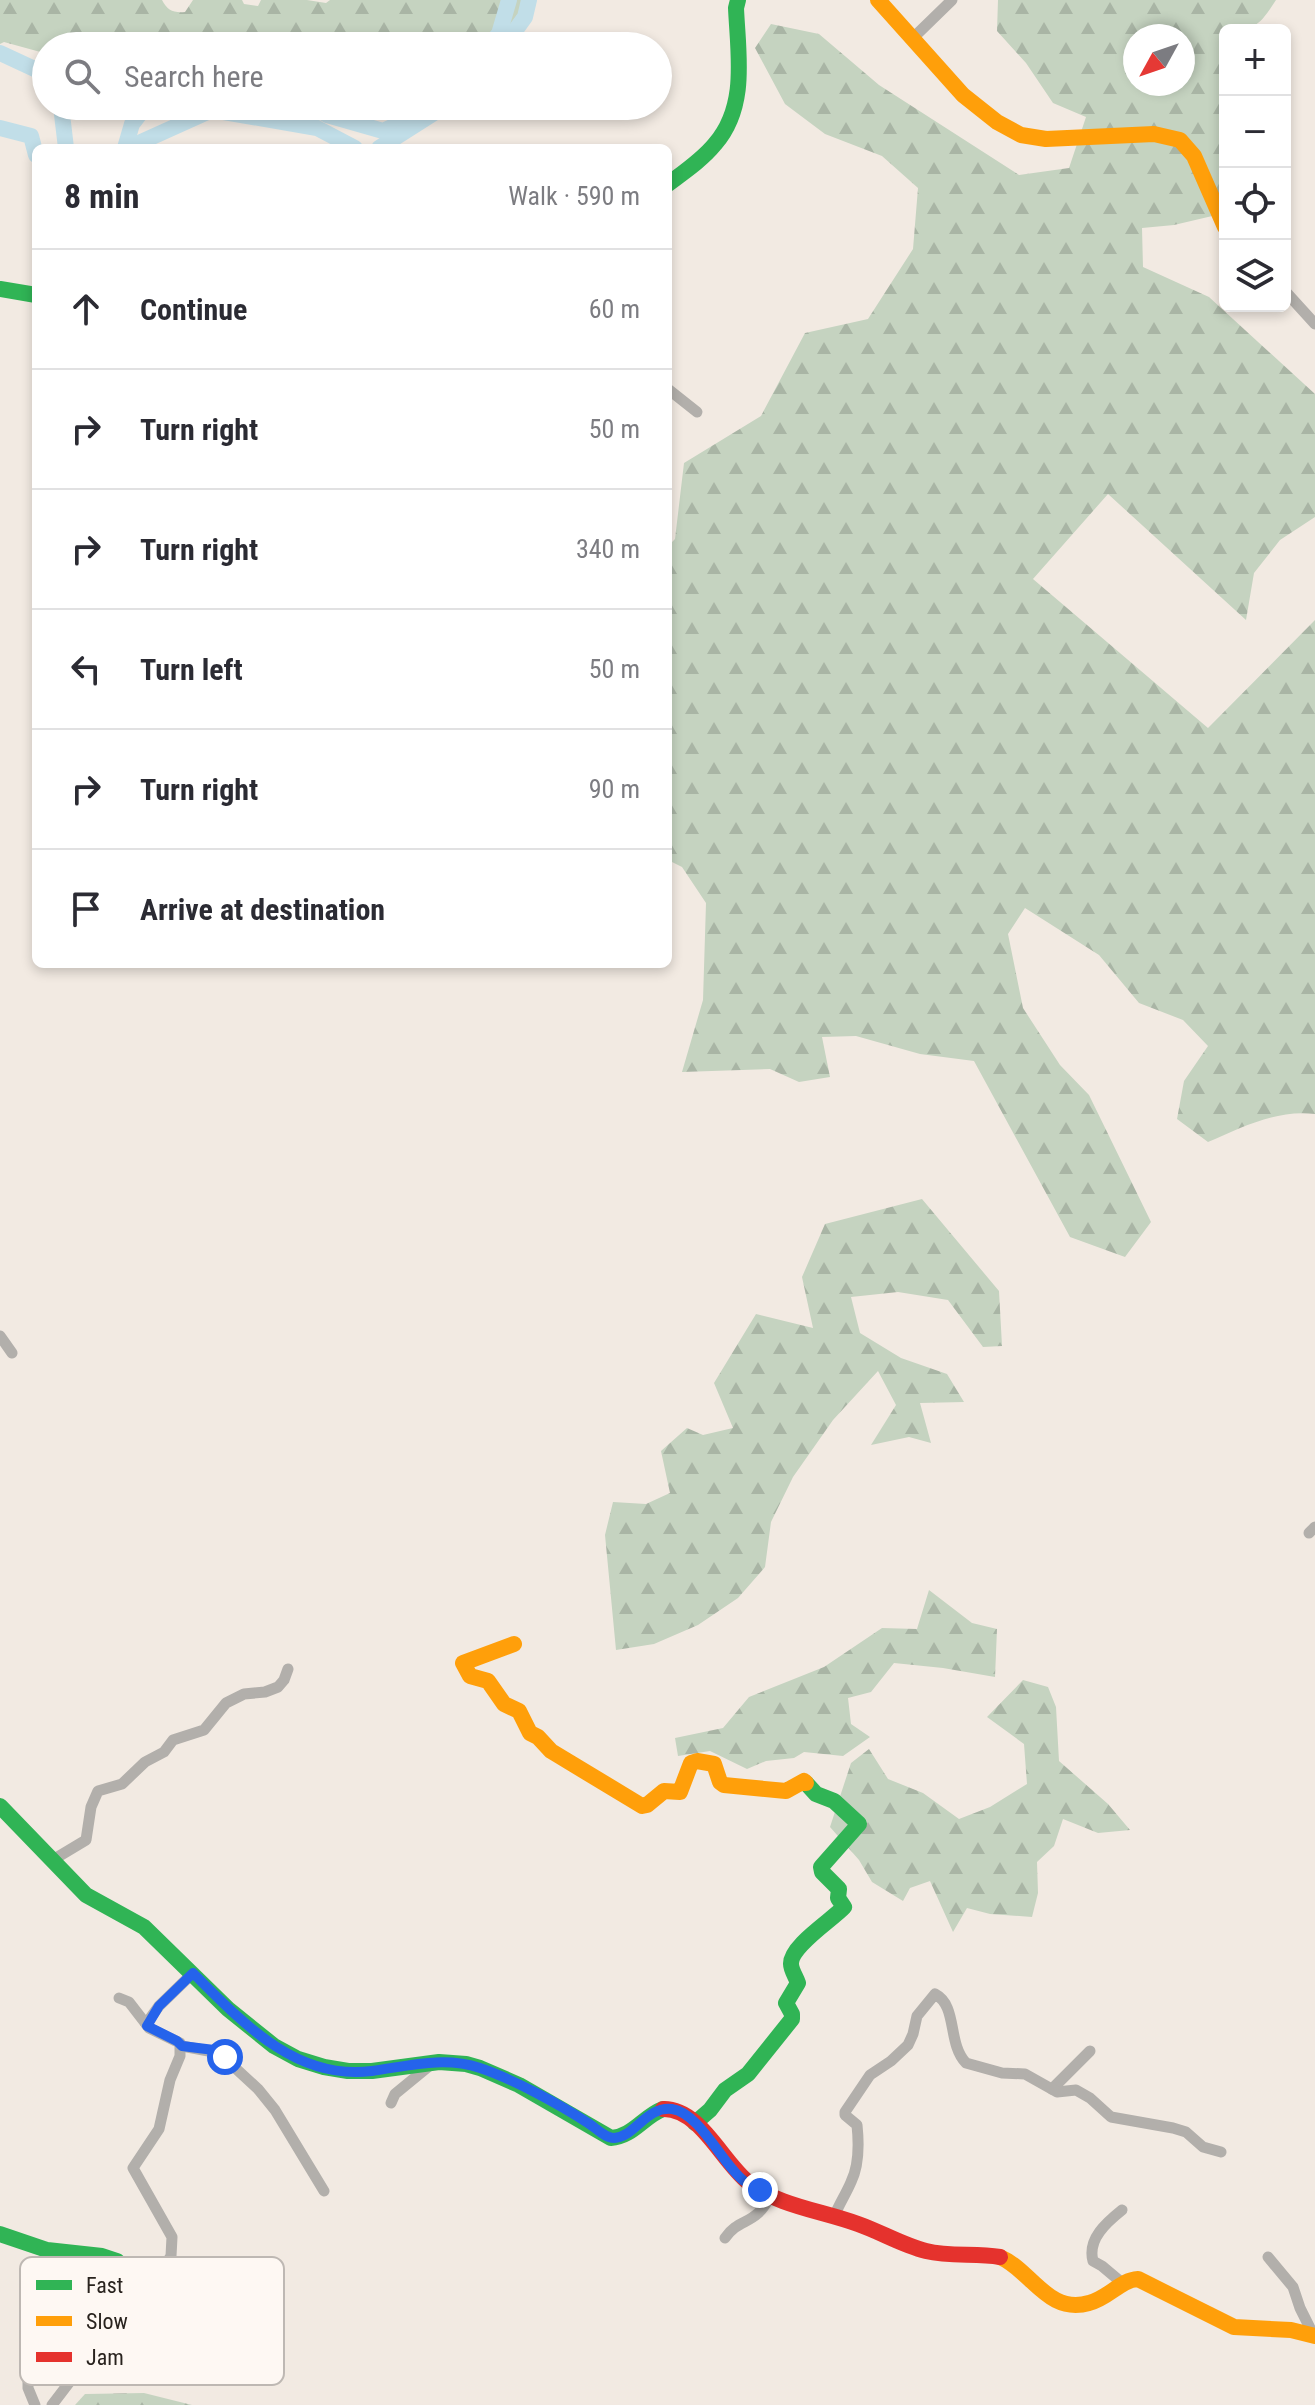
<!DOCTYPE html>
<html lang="en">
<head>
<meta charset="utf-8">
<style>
	body { margin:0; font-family:"Roboto Condensed",sans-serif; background:#f7f7f7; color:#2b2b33 }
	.controls { position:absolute; right:24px; top:24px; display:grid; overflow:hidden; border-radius:12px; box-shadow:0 4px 12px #0003 }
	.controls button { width:72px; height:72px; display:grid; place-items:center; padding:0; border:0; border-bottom:2px solid #e1e1e2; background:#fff; color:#2b2b33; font:40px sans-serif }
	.compass { position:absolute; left:1123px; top:24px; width:72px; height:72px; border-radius:50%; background:#fff; box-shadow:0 4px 12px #0003; rotate:230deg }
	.stop { position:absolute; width:24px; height:24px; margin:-18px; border:6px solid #2563eb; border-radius:50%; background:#fff }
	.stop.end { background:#2563eb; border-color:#fff; box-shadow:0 2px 8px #0008 }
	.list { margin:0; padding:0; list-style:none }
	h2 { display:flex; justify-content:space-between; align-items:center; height:104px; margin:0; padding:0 32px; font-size:34px }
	h2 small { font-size:26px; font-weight:400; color:#7c7c81 }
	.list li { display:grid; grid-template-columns:52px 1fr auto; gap:24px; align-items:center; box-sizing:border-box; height:120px; padding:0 32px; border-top:2px solid #e1e1e2 }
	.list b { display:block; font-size:30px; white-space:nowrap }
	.list em { font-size:26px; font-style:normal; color:#7c7c81 }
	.icon { flex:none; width:44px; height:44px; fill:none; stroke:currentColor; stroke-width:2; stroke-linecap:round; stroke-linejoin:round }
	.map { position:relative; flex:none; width:1315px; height:2405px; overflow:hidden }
	.search { position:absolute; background:#fff; box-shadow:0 4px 12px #0003; left:32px; top:32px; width:640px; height:88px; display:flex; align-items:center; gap:20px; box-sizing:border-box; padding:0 28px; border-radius:44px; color:#7c7c81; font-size:30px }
	.panel { position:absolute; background:#fff; box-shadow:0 4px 12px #0003; left:32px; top:144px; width:640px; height:824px; border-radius:12px }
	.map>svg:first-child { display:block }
</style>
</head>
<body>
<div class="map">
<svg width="1315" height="2405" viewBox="0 0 1315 2405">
	<defs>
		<pattern id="forest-firs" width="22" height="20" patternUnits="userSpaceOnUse" patternTransform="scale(2)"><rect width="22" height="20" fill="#c5d3c0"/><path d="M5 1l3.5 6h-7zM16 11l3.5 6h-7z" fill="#a9b5a5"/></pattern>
	</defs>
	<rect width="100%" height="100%" fill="#f2eae2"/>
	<g fill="url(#forest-firs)" fill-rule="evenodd">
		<path d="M0,0h162c5,10 11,13 23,12l8,-12h49l2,4 14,2 3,-6h46l19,3 4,-3h194l-4,11 -25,35h-449v27l-5,-7 3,-13 -40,-11 -4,2z"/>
		<path d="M998,0h278c-17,26 -20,30 -51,30v16l-6,4 6,8v155l-51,12 -32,3 1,39 66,30 106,97v123l-35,23 -26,33 -8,47 -138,-126 -75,85 175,149 107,-108v494c-37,-5 -73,13 -107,28l-31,-23 7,-38 24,-35 -25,-26 -44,-17 -40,-48 -74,-47 -17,26 15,74 37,57 29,30 62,127 -26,35 -55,-20 -96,-176 -54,-7 -64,-18 -34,1 8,40 -31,5 -29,-13 -88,3 21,-72 3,-97 -24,-36 -14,-7v-314l7,-7 9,-76 77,-47 44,-83 63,-14 45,-70 5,-61 -36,-32 -57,-22 -40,-30 -30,-56 16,-24 48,10 60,51 140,90 50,-7 17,-51 -33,-14 -27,-40 -29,-32zM1135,36h48v48h-48z"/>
		<polygon points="922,1199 999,1291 1002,1346 983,1347 948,1300 898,1292 851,1297 860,1333 901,1358 947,1374 964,1402 920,1403 931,1443 909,1437 871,1445 896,1405 878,1371 833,1420 793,1477 771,1522 765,1567 738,1598 698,1625 654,1644 616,1650 605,1535 613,1502 646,1504 670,1493 661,1451 687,1428 703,1435 733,1428 714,1383 756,1314 813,1328 802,1277 825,1224"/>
		<polygon points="929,1590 972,1623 997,1629 995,1677 943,1668 894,1663 871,1692 848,1698 851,1724 870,1737 843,1756 804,1752 794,1758 766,1761 747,1769 710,1751 678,1756 675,1738 723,1728 749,1697 824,1667 882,1628 917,1629"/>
		<polygon points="1023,1680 1048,1687 1056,1707 1059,1761 1108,1804 1130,1830 1098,1833 1063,1819 1054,1846 1037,1862 1038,1893 1032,1917 990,1914 967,1908 953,1932 930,1881 910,1888 903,1901 872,1882 859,1860 830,1827 851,1763 869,1749 888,1779 923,1793 959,1819 990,1807 1027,1784 1024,1744 987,1717"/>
		<polygon points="144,2393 192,2405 75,2405 85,2394"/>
	</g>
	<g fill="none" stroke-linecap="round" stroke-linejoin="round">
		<g stroke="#c1dee8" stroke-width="16">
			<polyline points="488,46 499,34 509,0"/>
			<polyline points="504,46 525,17 529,0"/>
			<polyline points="0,53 41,72 46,81"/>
			<polyline points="61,106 66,148"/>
			<polyline points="312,106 327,115 383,131 411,118 425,106"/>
			<polyline points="0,128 31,136 36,155"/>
			<polyline points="125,148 132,124 146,106"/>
			<polyline points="139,148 141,142 212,110 317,128 355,148"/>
			<polyline points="379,148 445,106"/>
		</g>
		<g stroke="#b2afab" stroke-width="11">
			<polyline points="913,38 952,0"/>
			<polyline points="1285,291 1315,324"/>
			<polyline points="668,389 697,412"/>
			<polyline points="0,1336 12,1353"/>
			<polyline points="1309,1533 1315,1527"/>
			<polyline points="51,1861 86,1840 91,1807 98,1791 122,1784 145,1762 164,1752 173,1740 204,1730 226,1703 244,1694 265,1692 278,1687 284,1680 288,1669"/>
			<polyline points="119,1998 129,2002 146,2024"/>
			<polyline points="182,2046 219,2053 258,2089 275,2110 324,2191"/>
			<polyline points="1052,2089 1090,2051"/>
			<polyline points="391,2103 395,2094 434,2062"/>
			<path d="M834,2217c5,-13 12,-23 17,-35 8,-16 8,-38 6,-57l-12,-10v-3l25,-37 21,-14 17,-16 5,-11 4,-18 18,-22c23,12 12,49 31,69l36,10 23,1 32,18 19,-2 14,8 21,19 62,11 13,4 17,15 18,5"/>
			<path d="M725,2238c15,-22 31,-11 46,-44"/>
			<polyline points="1268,2257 1293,2287 1300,2308 1314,2336"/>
			<path d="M1121,2282l-19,-16 -9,-5c-6,-22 14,-39 29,-51"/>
			<polyline points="28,2381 28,2388 35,2405"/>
			<polyline points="52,2405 78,2371 102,2350 147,2293 171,2256 172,2237 133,2168 159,2129 170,2080 180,2056 180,2043 149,2028 146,2024 159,2006 193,1973"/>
		</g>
		<g stroke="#30b455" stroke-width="16">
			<path d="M668,184c16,-12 34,-24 47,-40 33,-38 23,-90 21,-136l2,-8"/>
			<polyline points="0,289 36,295"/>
			<path d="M0,1806l86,89 58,32 84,82 46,37 24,13 26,8 24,4h24l67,-9 27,2 14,4 39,17 92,53c21,-1 33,-22 52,-29"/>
			<path d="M695,2123l15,-13 15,-20 23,-16 44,-55v-5l-6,-11 12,-20c-2,-6 -7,-13 -7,-19 -1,-18 41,-44 53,-57l-6,-9 1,-9 -17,-17 -1,-5 38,-43 -25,-23 -18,-7 -10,-11"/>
			<polyline points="0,2234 47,2250 102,2256 117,2261 147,2293"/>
		</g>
		<g stroke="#ff9f0a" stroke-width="16">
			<polyline points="878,0 963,95 997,122 1021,135 1046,139 1154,134 1180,140 1194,156 1225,227"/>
			<polyline points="514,1644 463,1663 470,1676 488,1681 504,1704 519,1711 530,1733 538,1737 551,1751 642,1806 647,1805 664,1791 680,1792 691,1763 697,1761 714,1764 720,1782 724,1785 786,1791 804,1781 806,1783"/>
			<path d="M1000,2257c32,14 48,58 89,46 20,-5 31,-23 49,-24l96,48 57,3 24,6"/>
		</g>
		<path stroke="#e5322d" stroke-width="16" d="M663,2109c37,-1 59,53 86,74 30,23 74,28 109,41 23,8 44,21 68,27 24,6 49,2 74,6"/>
	</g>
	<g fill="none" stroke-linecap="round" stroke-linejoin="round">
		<path stroke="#2563eb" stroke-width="10" d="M225,2057l-11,-7 -32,-4 -5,-5 -30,-15 12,-20 34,-33c49,49 103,108 179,98 37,-5 71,-15 108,-3 33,11 79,36 108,55 8,5 17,15 26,15 21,-1 32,-32 58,-29 28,4 50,55 72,72 5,3 11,6 16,9"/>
	</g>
	<rect x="20" y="2257" width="264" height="128" rx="12" fill="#fef8f3" stroke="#beb8b3" stroke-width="2"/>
	<rect x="36" y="2280" width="36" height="10" fill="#30b455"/>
	<rect x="36" y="2316" width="36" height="10" fill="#ff9f0a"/>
	<rect x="36" y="2352" width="36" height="10" fill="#e5322d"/>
	<g font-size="22" fill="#29231e">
		<text x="86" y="2293">Fast</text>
		<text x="86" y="2329">Slow</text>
		<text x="86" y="2365">Jam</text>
	</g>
</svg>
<div class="controls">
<button>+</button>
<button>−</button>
<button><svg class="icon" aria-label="locate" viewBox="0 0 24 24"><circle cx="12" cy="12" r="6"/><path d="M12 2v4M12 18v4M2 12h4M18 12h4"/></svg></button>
<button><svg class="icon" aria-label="layers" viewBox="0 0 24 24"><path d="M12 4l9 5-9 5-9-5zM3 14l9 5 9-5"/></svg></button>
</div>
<svg class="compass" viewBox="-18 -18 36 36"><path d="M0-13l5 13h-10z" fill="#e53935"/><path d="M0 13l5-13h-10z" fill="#7c7c81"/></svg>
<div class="stop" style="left:225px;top:2057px"></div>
<div class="stop end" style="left:760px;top:2190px"></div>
<div class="search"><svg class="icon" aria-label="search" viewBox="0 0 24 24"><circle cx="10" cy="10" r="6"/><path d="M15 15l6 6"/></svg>Search here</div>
<section class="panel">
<h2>8 min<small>Walk · 590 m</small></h2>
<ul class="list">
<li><svg class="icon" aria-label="ahead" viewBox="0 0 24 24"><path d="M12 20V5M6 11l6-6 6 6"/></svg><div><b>Continue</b></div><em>60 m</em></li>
<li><svg class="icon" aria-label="right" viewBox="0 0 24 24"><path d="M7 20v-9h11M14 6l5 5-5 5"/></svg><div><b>Turn right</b></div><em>50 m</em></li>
<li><svg class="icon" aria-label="right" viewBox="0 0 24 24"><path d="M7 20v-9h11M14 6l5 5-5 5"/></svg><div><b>Turn right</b></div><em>340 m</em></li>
<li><svg class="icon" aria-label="left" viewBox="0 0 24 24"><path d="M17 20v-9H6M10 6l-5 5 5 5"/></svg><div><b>Turn left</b></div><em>50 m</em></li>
<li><svg class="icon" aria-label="right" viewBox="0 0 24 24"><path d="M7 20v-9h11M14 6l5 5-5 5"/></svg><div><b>Turn right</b></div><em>90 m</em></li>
<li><svg class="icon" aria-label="arrive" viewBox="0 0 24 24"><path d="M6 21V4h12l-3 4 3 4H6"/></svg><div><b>Arrive at destination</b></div></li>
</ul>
</section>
</div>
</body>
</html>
